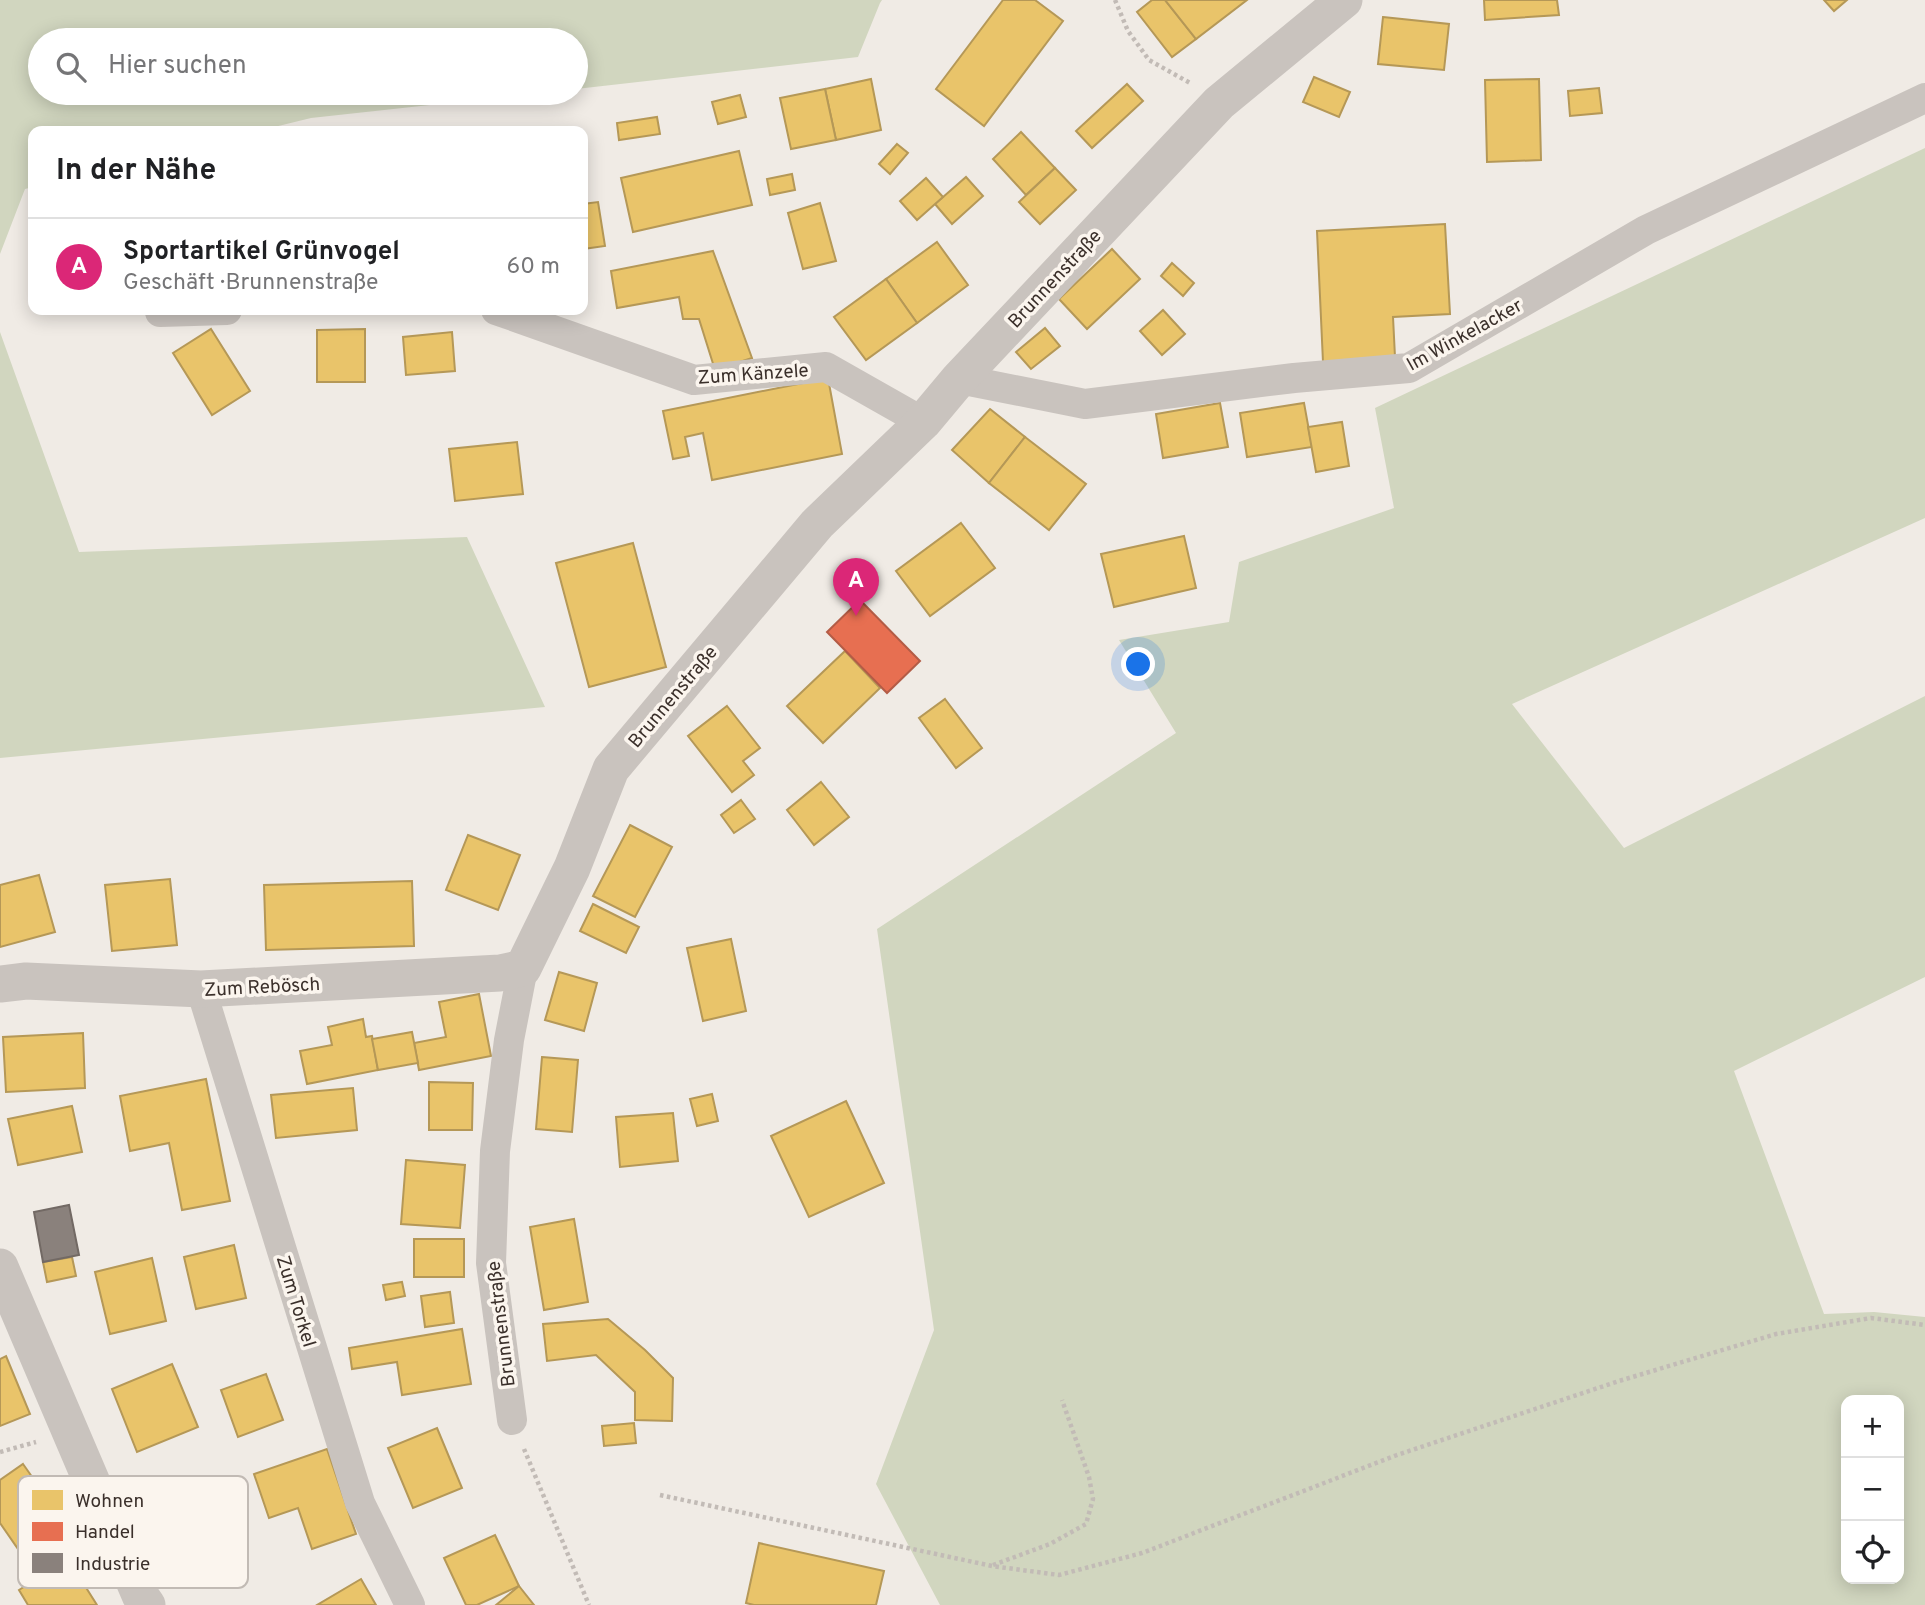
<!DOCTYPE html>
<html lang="de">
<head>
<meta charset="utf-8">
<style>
	body { margin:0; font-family:Overpass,sans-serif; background:#f6f6f6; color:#202124 }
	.controls { position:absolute; right:21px; bottom:21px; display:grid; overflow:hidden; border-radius:14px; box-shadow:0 4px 18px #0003 }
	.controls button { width:63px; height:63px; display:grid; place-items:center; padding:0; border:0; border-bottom:2px solid #e0e0e0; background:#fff; color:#202124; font:35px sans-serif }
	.you { position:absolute; left:1139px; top:665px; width:24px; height:24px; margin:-18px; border:5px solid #fff; border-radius:50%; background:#1a73e8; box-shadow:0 0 0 10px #1a73e833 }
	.badge { display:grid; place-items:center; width:46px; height:46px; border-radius:50%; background:#db2777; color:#fff; font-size:23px; font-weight:700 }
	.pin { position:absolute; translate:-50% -58px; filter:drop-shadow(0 2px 4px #0008) }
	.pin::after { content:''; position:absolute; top:37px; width:24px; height:21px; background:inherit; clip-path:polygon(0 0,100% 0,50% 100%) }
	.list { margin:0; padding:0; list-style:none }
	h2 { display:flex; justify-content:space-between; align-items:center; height:91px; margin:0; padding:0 28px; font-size:30px }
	h2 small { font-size:23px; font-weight:400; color:#757577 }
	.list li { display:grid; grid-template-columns:46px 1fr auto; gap:21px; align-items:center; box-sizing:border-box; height:98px; padding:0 28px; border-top:2px solid #e0e0e0 }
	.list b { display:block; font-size:26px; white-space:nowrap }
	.list p { margin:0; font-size:23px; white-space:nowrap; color:#757577 }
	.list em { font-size:23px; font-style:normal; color:#757577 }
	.icon { flex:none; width:38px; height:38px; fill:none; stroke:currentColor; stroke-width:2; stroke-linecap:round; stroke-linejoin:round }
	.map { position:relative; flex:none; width:1925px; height:1605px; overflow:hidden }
	.search { position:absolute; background:#fff; box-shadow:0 4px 18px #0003; left:28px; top:28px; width:560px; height:77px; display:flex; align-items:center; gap:18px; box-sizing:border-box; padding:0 24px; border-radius:38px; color:#757577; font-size:26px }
	.panel { position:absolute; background:#fff; box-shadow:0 4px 18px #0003; left:28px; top:126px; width:560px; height:189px; border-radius:14px }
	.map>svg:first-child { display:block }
</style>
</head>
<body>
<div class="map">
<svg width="1925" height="1605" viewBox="0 0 1925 1605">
	<rect width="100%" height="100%" fill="#f0ebe5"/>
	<g fill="#d1d6bf" fill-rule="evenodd">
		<polygon points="0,0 882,0 880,3 858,57 576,89 576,40 40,40 40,93 539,93 311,118 258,131 33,131 33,187 25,189 0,254"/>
		<path d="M1925,148v370l-413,186 112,144 301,-152v281l-191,94 90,243 50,-2 51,5v288h-985l-64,-121 58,-154 -57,-401 299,-196 -57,-93 110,-18 10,-60 155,-54 -19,-100zM1846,1400h53v179h-53z"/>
		<polygon points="0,332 79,552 467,537 545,707 0,758"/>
	</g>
	<g fill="#e9c46a" stroke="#b59857" stroke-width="2">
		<polygon points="1003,0 1035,0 1063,21 984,126 936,89"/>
		<polygon points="1152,0 1165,0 1196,39 1172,57 1137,12"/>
		<polygon points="1165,0 1247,0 1196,39"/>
		<polygon points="1484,0 1557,0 1559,15 1485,20"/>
		<polygon points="1824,0 1847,0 1834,11"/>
		<polygon points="1383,17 1449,24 1444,70 1378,64"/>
		<polygon points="1314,77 1350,92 1339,117 1303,102"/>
		<polygon points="871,79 881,130 836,140 825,89"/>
		<polygon points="1539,79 1541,160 1487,162 1485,80"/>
		<polygon points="1127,84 1143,101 1092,148 1076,131"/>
		<polygon points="1599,88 1602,113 1570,116 1568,91"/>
		<polygon points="825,89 836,140 791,149 780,98"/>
		<polygon points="740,95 746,117 718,124 712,102"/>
		<polygon points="657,117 660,134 619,140 617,123"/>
		<polygon points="1021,132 1055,168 1026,195 993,159"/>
		<polygon points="897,144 908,153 890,174 879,164"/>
		<polygon points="739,151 752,205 633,232 621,178"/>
		<polygon points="1055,168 1076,190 1040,224 1019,202"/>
		<polygon points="792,174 795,190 770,195 767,179"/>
		<polygon points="966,177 983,196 952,224 935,204"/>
		<polygon points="926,178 943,197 917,220 900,201"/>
		<polygon points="598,202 605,246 583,249 583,204"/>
		<polygon points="820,203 836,261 803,269 788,213"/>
		<polygon points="1445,224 1450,314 1393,317 1395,357 1323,362 1317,231"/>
		<polygon points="937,242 968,285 917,323 886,279"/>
		<polygon points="1112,249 1140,279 1087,329 1059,299"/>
		<polygon points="713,251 752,358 715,370 699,319 683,319 679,297 617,308 611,271"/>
		<polygon points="1172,263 1194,283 1183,296 1161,276"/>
		<polygon points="886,279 917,323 866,360 834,317"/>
		<polygon points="1163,310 1185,334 1162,355 1140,331"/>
		<polygon points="1045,328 1060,346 1031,369 1016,352"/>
		<polygon points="211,329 250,391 212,415 173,353"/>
		<polygon points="365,329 365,382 317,382 317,330"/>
		<polygon points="452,332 455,371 406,375 403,337"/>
		<polygon points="828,378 842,454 712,480 703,433 685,437 689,456 673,459 663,411"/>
		<polygon points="1220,403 1228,447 1163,458 1156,414"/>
		<polygon points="1304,403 1312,447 1247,457 1240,413"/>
		<polygon points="990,409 1025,437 989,483 952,450"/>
		<polygon points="1342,422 1349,466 1316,472 1308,427"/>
		<polygon points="1025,437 1086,484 1049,530 989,483"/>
		<polygon points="517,442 523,494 455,501 449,449"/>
		<polygon points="961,523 995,568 930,616 896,571"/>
		<polygon points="1184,536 1196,588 1114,607 1101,554"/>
		<polygon points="633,543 666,667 589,687 556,563"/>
		<polygon points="845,651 880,688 823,743 787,706"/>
		<polygon points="945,699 982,748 956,768 919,718"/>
		<polygon points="727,706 760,748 743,761 754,775 732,792 688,736"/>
		<polygon points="821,782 849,817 814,845 787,810"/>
		<polygon points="741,800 755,819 734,833 721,815"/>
		<polygon points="630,825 672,847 635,917 593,896"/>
		<polygon points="468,835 520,855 498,910 446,890"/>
		<polygon points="39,875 55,932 0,947 0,885"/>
		<polygon points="170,879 177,945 112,951 105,885"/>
		<polygon points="412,881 414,946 266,950 264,885"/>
		<polygon points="593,904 639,927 626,953 580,931"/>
		<polygon points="731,939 746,1011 703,1021 687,948"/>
		<polygon points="559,972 597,983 584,1031 545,1020"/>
		<polygon points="479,994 491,1056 419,1070 414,1043 446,1037 439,1002"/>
		<polygon points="363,1019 366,1037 372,1036 378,1070 307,1084 300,1051 332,1045 328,1027"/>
		<polygon points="412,1032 418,1063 378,1070 372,1039"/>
		<polygon points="83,1033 85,1088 6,1092 3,1037"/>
		<polygon points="542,1057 578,1060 572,1132 536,1129"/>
		<polygon points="206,1079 230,1201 182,1210 169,1143 130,1151 120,1096"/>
		<polygon points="429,1082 473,1083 472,1130 429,1130"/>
		<polygon points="353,1088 357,1130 276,1138 271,1095"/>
		<polygon points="712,1094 718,1121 697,1126 690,1099"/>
		<polygon points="846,1101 884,1183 809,1217 771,1136"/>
		<polygon points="72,1106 82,1152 18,1165 8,1119"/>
		<polygon points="673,1113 678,1161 620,1167 616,1117"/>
		<polygon points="406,1160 465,1165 460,1228 401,1224"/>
		<polygon points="574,1219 588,1302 544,1310 530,1227"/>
		<rect x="414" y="1239" width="50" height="38"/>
		<polygon points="234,1245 246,1298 196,1309 184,1257"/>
		<polygon points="72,1257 76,1276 47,1282 43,1262"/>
		<polygon points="152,1258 166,1321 110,1334 95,1272"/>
		<polygon points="402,1282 405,1296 386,1300 383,1285"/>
		<polygon points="450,1292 454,1323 425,1327 421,1296"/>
		<polygon points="608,1319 645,1350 673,1378 672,1421 635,1420 635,1392 596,1355 547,1361 543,1324"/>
		<polygon points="462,1329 471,1384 402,1395 397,1362 352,1369 349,1348"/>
		<polygon points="6,1356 30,1414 0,1426 0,1359"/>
		<polygon points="172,1364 198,1427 137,1452 112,1389"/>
		<polygon points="266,1374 283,1420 238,1437 221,1390"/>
		<polygon points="634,1423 636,1443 604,1446 602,1426"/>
		<polygon points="437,1428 462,1488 413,1508 388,1448"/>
		<polygon points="327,1449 356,1534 312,1549 298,1508 269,1518 254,1474"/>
		<polygon points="23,1464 61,1518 18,1549 0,1523 0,1480"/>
		<polygon points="495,1535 519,1586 477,1605 466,1605 444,1558"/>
		<polygon points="759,1543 884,1571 876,1605 754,1605 746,1603"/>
		<polygon points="68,1559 97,1605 28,1605 19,1590"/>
		<polygon points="361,1579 376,1605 317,1605"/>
		<polygon points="519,1586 534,1605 496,1605"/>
	</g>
	<polygon fill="#e76f51" stroke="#b35c46" stroke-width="2" points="860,600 920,661 887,693 827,632"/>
	<polygon fill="#8a817c" stroke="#726964" stroke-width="2" points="69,1205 79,1255 43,1262 34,1212"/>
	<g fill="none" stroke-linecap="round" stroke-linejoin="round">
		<g stroke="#c2bbb6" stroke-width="4.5" stroke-dasharray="3.5 3.5" stroke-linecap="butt">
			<polyline points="1115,0 1128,31 1149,60 1190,83"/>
			<polyline points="524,1449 589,1605"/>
			<polyline points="0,1452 36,1442"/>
			<polyline points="660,1495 992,1566 1059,1575 1142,1553 1397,1455 1619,1381 1776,1334 1871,1318 1925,1325"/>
			<polyline points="993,1565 1050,1544 1086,1524 1093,1499 1089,1477 1062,1400"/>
		</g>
		<g stroke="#c9c3be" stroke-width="30">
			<polyline points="496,310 694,380 826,367 923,422"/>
			<polyline points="160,312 227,310"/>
			<polyline points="959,379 1085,404 1294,378 1409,368 1646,230 1925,98"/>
			<polyline points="201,989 360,1503 410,1605"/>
			<polyline points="512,1420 491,1263 495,1151 509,1040 523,968"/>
		</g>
		<g stroke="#c9c3be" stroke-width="37">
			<polyline points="0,984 26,981 201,989 500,973 523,968 572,868 611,769 817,524 923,422 959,379 1219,103 1344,0"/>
			<polyline points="0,1267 140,1595 147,1605"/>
		</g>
	</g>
	<g text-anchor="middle" stroke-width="7" stroke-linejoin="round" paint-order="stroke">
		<g font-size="19" fill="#3b302b" stroke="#fbf5ee">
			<text transform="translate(1054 278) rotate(-47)" y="7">Brunnenstraße</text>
			<text transform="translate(1464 334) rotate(-29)" y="7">Im Winkelacker</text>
			<text transform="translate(753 373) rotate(-4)" y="7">Zum Känzele</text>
			<text transform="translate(672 696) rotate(-50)" y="7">Brunnenstraße</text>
			<text transform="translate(262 986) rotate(-3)" y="7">Zum Rebösch</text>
			<text transform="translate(297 1301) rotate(73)" y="7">Zum Torkel</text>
			<text transform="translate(500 1324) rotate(-97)" y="7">Brunnenstraße</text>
		</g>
	</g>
	<rect x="18" y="1476" width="230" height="112" rx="10" fill="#fbf5ee" stroke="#c1bab4" stroke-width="2"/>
	<rect x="32" y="1490" width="31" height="20" fill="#e9c46a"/>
	<rect x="32" y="1522" width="31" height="19" fill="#e76f51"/>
	<rect x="32" y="1553" width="31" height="20" fill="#8a817c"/>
	<g font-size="19" fill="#3b302b">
		<text x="75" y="1507">Wohnen</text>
		<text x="75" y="1538">Handel</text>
		<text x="75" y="1570">Industrie</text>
	</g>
</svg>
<div class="controls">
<button>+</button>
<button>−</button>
<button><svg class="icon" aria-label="locate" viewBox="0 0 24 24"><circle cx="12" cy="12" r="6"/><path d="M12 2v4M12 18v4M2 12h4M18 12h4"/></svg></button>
</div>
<div class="you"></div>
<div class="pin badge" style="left:856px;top:616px">A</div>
<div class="search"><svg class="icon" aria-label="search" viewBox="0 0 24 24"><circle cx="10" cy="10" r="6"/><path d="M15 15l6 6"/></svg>Hier suchen</div>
<section class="panel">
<h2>In der Nähe<small></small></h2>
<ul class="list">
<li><span class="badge">A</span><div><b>Sportartikel Grünvogel</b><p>Geschäft · Brunnenstraße</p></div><em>60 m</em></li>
</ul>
</section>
</div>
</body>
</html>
